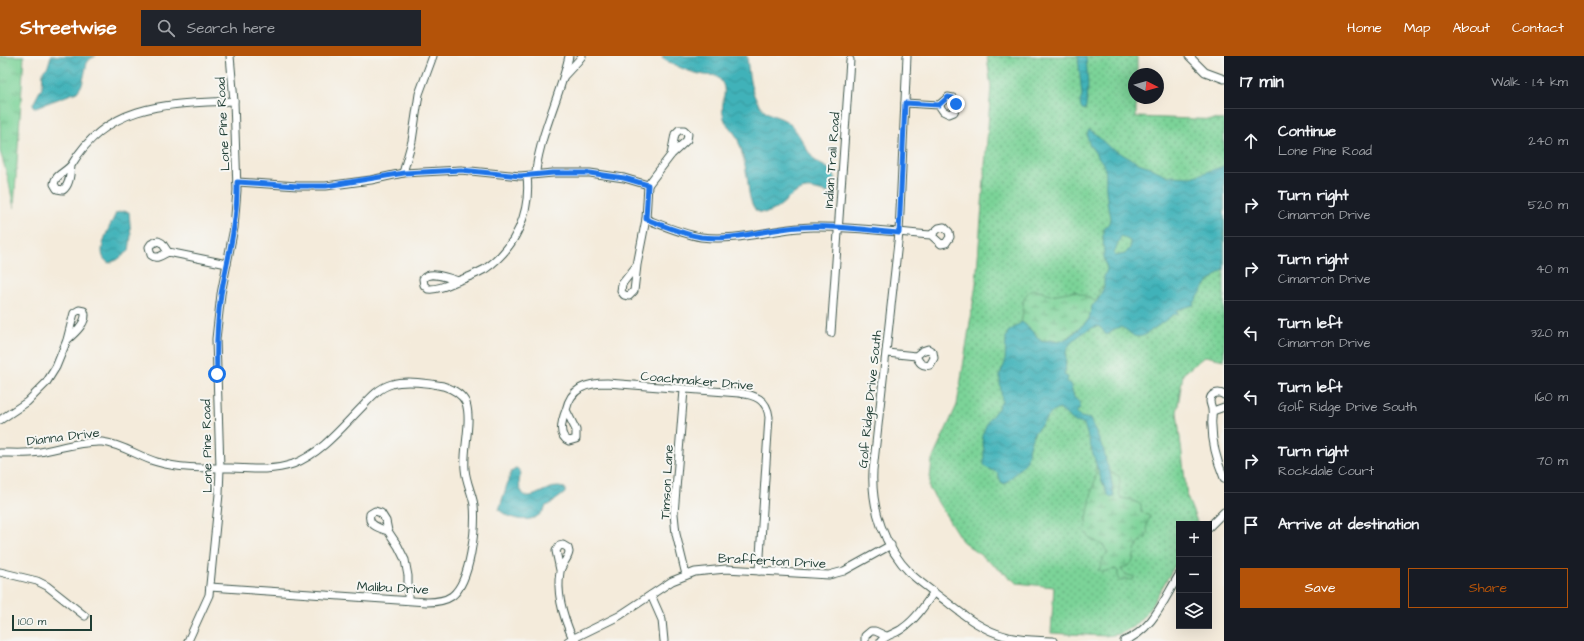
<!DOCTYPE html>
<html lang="en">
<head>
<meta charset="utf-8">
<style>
	body { margin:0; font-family:"Architects Daughter",sans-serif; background:#20242c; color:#f1f3f6 }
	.controls { position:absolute; right:12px; bottom:12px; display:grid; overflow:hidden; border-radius:0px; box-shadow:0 4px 16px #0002 }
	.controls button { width:36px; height:36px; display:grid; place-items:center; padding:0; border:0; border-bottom:1px solid #363941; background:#171b24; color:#f1f3f6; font:20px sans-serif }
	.compass { position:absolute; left:1128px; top:12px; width:36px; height:36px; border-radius:50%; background:#171b24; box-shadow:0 4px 16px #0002; rotate:96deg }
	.scale { position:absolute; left:12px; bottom:10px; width:80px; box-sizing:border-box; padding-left:4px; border:2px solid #1f3d34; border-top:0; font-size:11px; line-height:14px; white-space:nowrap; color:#1f3d34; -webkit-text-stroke:3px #f6f6f2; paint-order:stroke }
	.stop { position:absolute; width:12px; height:12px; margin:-9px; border:3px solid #1a73e8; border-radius:50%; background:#fff }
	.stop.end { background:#1a73e8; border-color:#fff; box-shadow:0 1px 4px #0008 }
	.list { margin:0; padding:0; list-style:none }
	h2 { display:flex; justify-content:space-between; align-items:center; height:52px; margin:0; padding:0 16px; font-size:17px }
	h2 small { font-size:13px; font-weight:400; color:#9ea1a6 }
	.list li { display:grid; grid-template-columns:26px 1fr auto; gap:12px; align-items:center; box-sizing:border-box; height:64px; padding:0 16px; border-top:1px solid #363941 }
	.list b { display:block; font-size:15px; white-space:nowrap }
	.list p { margin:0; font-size:13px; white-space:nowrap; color:#9ea1a6 }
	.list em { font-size:13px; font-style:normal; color:#9ea1a6 }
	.actions { display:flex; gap:8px; padding:12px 16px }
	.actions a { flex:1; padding:9px 0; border:1px solid #b45309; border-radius:0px; text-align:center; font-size:14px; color:#b45309 }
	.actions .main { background:#b45309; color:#fff }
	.icon { flex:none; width:22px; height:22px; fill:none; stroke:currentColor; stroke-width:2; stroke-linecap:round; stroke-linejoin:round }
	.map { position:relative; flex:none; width:1224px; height:585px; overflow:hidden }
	header { display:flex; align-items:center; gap:24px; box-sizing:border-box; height:56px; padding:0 20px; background:#b45309; color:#fff }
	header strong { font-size:19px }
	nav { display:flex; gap:22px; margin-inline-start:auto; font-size:14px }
	.search { width:280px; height:36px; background:#20242c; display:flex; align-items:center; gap:10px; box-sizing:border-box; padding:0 14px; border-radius:0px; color:#9ea1a6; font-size:15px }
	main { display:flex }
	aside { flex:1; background:#171b24 }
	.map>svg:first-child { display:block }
</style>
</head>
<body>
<header>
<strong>Streetwise</strong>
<div class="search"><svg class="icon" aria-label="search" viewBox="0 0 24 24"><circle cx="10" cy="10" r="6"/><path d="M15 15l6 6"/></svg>Search here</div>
<nav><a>Home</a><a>Map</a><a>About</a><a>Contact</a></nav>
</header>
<main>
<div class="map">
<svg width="1224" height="585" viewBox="0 0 1224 585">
	<defs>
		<pattern id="grass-dots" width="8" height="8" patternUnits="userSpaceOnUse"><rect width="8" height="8" fill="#7bd398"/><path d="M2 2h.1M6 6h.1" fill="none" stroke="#64ac7d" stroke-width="1.8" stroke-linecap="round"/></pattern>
		<pattern id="wetland-marsh" width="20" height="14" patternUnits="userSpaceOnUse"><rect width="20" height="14" fill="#7bd398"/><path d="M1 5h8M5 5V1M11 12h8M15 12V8" fill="none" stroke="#64ac7d"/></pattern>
		<pattern id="park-tufts" width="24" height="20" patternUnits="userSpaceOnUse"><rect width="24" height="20" fill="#7bd398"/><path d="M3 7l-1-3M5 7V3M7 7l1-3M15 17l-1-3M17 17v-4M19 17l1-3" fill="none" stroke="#64ac7d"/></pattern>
		<pattern id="water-waves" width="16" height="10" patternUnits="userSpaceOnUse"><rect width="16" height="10" fill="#41b2b9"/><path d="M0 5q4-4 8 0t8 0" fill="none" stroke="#369297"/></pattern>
	</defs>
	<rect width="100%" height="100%" fill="#f6f6f2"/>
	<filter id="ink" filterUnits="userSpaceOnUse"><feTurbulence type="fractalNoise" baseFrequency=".025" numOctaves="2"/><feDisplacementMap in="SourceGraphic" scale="8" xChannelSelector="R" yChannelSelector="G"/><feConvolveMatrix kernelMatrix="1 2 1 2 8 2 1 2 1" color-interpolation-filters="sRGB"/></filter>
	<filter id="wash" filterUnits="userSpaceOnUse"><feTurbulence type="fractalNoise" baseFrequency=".012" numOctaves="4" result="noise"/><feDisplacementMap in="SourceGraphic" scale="16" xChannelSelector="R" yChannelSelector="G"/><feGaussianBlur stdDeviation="0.9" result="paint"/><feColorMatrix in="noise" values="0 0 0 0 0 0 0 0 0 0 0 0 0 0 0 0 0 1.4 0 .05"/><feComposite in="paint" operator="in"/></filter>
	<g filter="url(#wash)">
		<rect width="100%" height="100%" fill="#f4ebdb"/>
		<polygon fill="url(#grass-dots)" stroke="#4d8866" points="987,0 1137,0 1137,18 1134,18 1134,42 1136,42 1136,61 1224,64 1224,304 1205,300 1183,318 1177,356 1187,441 1198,468 1179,468 1179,503 1148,555 1133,571 1119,578 1105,580 1051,577 1054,531 1017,527 962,485 929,432 932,404 957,349 976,228 991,31"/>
		<g fill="url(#wetland-marsh)" stroke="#4d8866">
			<path d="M1104,231l-6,13 -5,5 -4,14 -7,7 -18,14 -6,2 -7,-2 -9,2 -13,-14 -8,-5c4,-15 -2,-26 12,-34l17,6 25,-4 20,10 2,-2 3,-11z"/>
			<path d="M1096,409l11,28 7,3 -4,-24 9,4c2,7 -2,15 2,22l12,2 8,5v7l9,4c-1,3 -3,6 -3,9 0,3 1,7 0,10 -1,4 -7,6 -9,9 -8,12 2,18 -17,25l1,2 5,4 8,2 -3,3 -7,-1 -2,2h-3l-2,-2v-8l-3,-2 -13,3 -3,-2 5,-13 4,-3 -4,-8 -13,-7 -6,-8 7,-41 4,-14z"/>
		</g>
		<polygon fill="url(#park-tufts)" stroke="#4d8866" points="0,0 24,0 14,152 8,122 0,95"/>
		<g fill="url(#water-waves)" stroke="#307876" fill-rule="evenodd">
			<polygon points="51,0 96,0 90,3 87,7 82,29 77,36 34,52 33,48 42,31 43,15 48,10"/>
			<path d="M662,0h85c2,20 3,47 23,58 6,3 13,4 19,9 11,10 15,24 24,35 8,10 18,7 22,20l-4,12 -3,3c-7,-1 -15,-5 -22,-4 -20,3 -28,31 -50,22 -8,-11 -7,-22 -9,-35 -2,-12 -5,-25 -9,-36 -4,-11 -13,-13 -15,-26 -3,-13 8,-26 -6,-37 -4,-3 -7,-1 -12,-2 -15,-2 -29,-9 -42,-16z"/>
			<path d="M1078,0h8c1,17 4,38 -1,54l-4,-2 -1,-6 2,-6z"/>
			<path d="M1089,74l4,2 16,15 29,16 9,3 21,10 24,1 32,-11v103l-17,14 -14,22 -16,5 1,3 -5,2 -28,20c-14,6 -14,-5 -25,-8l-6,2 -8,6 -5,-7 -4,-2c-11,4 -29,15 -31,27 -1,8 1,14 -2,22l4,2 -1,4 3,3 4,13 6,6v5l-4,5 5,4 9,2 14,32 2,10 4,11 4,24 -3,2c-8,-5 -23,-62 -27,-74l-9,-2 -16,-13 -6,2 -19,22 -5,13 -2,15 -22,23 -4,-2 -3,-9 -11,-5 -3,-3v-15l-2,-15 6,-14 10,-13 4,-7 -2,-18v-9l5,-11 1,-26 2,-5 14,-10 7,6 13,14 8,-2 8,2 6,-2 7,-4 18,-17 3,-13 6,-6 6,-13v-10l3,-8 -3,-12 -1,-22 1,-6 5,-6 1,-5c-2,-9 -3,-18 -4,-28 -1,-8 1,-17 -2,-24 -5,-11 -22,-24 -15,-36zM1121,180l9,5v7l-5,6 -10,2 -1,-3z"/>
			<path d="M123,155l6,1 2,24 -2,15 -12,9 -8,3c-17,-8 2,-38 7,-50z"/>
			<path d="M517,412l4,5c-3,11 -3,14 4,23 14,2 22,-13 40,-8v5l-16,12 -3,1c-8,19 -33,16 -47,4l12,-38z"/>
		</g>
	</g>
	<g filter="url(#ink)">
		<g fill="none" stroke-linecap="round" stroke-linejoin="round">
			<defs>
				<g id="minor">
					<path d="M907,0l-8,177 -26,238c-2,37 11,76 38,103 11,10 24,19 36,28 18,14 35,28 58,34 15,5 32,4 48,5"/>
					<polyline points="1189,0 1205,16 1224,23"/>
					<polyline points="565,19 578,5 582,0"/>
					<polyline points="905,47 939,49 943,55 949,58 954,56 957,48 953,42 948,41 939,49"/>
					<path d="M71,110c-1,8 -1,19 -8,24l-6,-1 -3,-5c1,-10 13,-12 18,-20 37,-62 98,-60 162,-63"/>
					<polyline points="403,117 412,85 419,38 433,0"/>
					<path d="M536,118c0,-12 4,-24 7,-36 8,-27 20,-54 26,-82"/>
					<polyline points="237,126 298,130 326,130 371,124 403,117 461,114 520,120 553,117 590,117 624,122 648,129"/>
					<polyline points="648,129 671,99 687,84 688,78 684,74 679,74 675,78 671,99"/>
					<path d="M646,163c18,7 36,15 55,18 36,5 75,-9 111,-10 40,-1 79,5 119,8l10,9 5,-1 4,-6 -1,-5 -5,-5 -5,1 -8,7"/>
					<path d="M168,196l-6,-9 -4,-2 -7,3 -2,3 2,8c6,5 11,0 17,-3l59,12"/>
					<polyline points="637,209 634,235 629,240 624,239 621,235 622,228 637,209 646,163 648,129"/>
					<path d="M458,225c-9,-3 -28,-11 -35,-2l1,6 4,4c10,1 20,-4 29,-8 10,-3 19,-7 28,-12 31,-21 46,-57 42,-93"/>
					<polyline points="831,277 850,4"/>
					<path d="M887,297l29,3c3,6 6,11 14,9l4,-7 -1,-6 -5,-3 -6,2 -6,5"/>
					<polyline points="684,334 674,458 676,478 686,519"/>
					<path d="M1224,339c-5,-4 -14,-2 -14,6 0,3 2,6 2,9 1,5 -1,11 0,16 0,18 5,35 12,52"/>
					<path d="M566,354c-4,10 -9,26 3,31l7,-2v-9l-10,-20c5,-22 20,-27 41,-27l132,10c16,2 28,6 30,24l-10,154"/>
					<polyline points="1213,355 1224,351"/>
					<path d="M0,364l27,-18 19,-19 10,-16 11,-27 7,-27 5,-3 5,1c5,10 -10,23 -17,29"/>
					<path d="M0,397c13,0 27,1 40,-1 21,-4 41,-11 62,-10 20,2 37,15 55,20 24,7 49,6 74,6 20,1 42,3 62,-4 29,-11 49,-37 70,-58 8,-9 17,-19 29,-22 13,-4 38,-1 51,2 10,3 19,8 23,17 6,19 -3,46 -1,66 1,13 7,24 9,36 2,22 -3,76 -22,91 -7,5 -16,6 -25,6l-217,-15"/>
					<polyline points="1209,471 1224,456"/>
					<path d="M388,475c-9,-3 -21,-6 -18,-17l5,-3 6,2 5,8 2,10 10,15 7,14 3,16v24"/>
					<path d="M560,514l-4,-19 3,-5 4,-1 5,3 1,4c-1,7 -8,13 -9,20 -4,22 4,47 13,67"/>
					<polyline points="0,516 37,525 47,530 85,560"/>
					<polyline points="651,539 662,564 664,585"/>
					<polyline points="188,585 209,539 219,438 220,412 216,283 221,238 234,172 237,134 234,45 230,0"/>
					<polyline points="568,585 619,560 672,525 695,516 726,513 829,519 844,515 891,489"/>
					<polyline points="865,585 865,580 871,575 875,575 886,580"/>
					<path d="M881,585c6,-7 15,-7 22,-13 13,-9 22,-23 31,-36"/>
					<path d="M1124,585c29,-11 40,-42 55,-66"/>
				</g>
			</defs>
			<use href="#minor" stroke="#3f574d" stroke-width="9"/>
			<use href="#minor" stroke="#fff" stroke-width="7"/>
		</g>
	</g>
	<g fill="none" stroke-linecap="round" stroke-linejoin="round" filter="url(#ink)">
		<path stroke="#1a73e8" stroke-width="5" d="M217,318c-1,-27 0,-53 4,-80 7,-37 17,-73 16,-112l61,4h28l78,-13 57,-3 59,6 33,-3h37l34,5 24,7 -2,34c18,7 37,15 55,18 33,4 65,-8 98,-10 33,-2 67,3 100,6l6,-130 34,2 9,-8 5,1 3,6"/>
	</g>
	<g text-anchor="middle" stroke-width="4" stroke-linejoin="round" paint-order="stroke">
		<g font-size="13" fill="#1f3d34" stroke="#f6f6f2">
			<text transform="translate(222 68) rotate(-93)" y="5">Lone Pine Road</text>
			<text transform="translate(831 104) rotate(-86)" y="5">Indian Trail Road</text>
			<text transform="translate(697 324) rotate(5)" y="5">Coachmaker Drive</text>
			<text transform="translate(869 343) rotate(-84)" y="5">Golf Ridge Drive South</text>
			<text transform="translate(63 380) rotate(-7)" y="5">Dianna Drive</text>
			<text transform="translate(206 390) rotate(-91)" y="5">Lone Pine Road</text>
			<text transform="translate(666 426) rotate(-87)" y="5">Timson Lane</text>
			<text transform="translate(772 504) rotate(3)" y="5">Brafferton Drive</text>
			<text transform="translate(393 531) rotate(3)" y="5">Malibu Drive</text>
		</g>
	</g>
</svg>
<div class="controls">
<button>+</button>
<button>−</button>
<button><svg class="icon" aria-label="layers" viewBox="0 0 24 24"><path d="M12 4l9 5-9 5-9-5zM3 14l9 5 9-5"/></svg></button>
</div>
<svg class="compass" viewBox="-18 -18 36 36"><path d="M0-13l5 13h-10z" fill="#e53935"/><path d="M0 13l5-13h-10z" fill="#9ea1a6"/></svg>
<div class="scale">100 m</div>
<div class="stop" style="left:217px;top:318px"></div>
<div class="stop end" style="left:956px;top:48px"></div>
</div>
<aside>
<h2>17 min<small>Walk · 1.4 km</small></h2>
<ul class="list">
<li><svg class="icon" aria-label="ahead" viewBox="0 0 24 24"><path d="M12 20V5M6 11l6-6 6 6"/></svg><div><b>Continue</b><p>Lone Pine Road</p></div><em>240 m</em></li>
<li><svg class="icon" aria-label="right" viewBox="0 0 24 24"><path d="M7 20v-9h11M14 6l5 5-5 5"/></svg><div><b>Turn right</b><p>Cimarron Drive</p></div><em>520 m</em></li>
<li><svg class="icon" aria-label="right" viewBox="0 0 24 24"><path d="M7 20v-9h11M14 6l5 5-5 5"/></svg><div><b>Turn right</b><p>Cimarron Drive</p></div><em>40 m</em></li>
<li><svg class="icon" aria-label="left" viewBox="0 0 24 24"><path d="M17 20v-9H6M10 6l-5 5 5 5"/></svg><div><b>Turn left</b><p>Cimarron Drive</p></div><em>320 m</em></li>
<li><svg class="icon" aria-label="left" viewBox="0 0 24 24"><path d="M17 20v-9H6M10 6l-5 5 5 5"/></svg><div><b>Turn left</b><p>Golf Ridge Drive South</p></div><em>160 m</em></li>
<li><svg class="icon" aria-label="right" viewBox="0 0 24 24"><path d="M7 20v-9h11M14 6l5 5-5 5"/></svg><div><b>Turn right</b><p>Rockdale Court</p></div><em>70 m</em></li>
<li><svg class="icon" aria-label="arrive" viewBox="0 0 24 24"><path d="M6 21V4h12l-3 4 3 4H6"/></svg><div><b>Arrive at destination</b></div></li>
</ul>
<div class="actions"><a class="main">Save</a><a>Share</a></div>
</aside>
</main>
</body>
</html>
